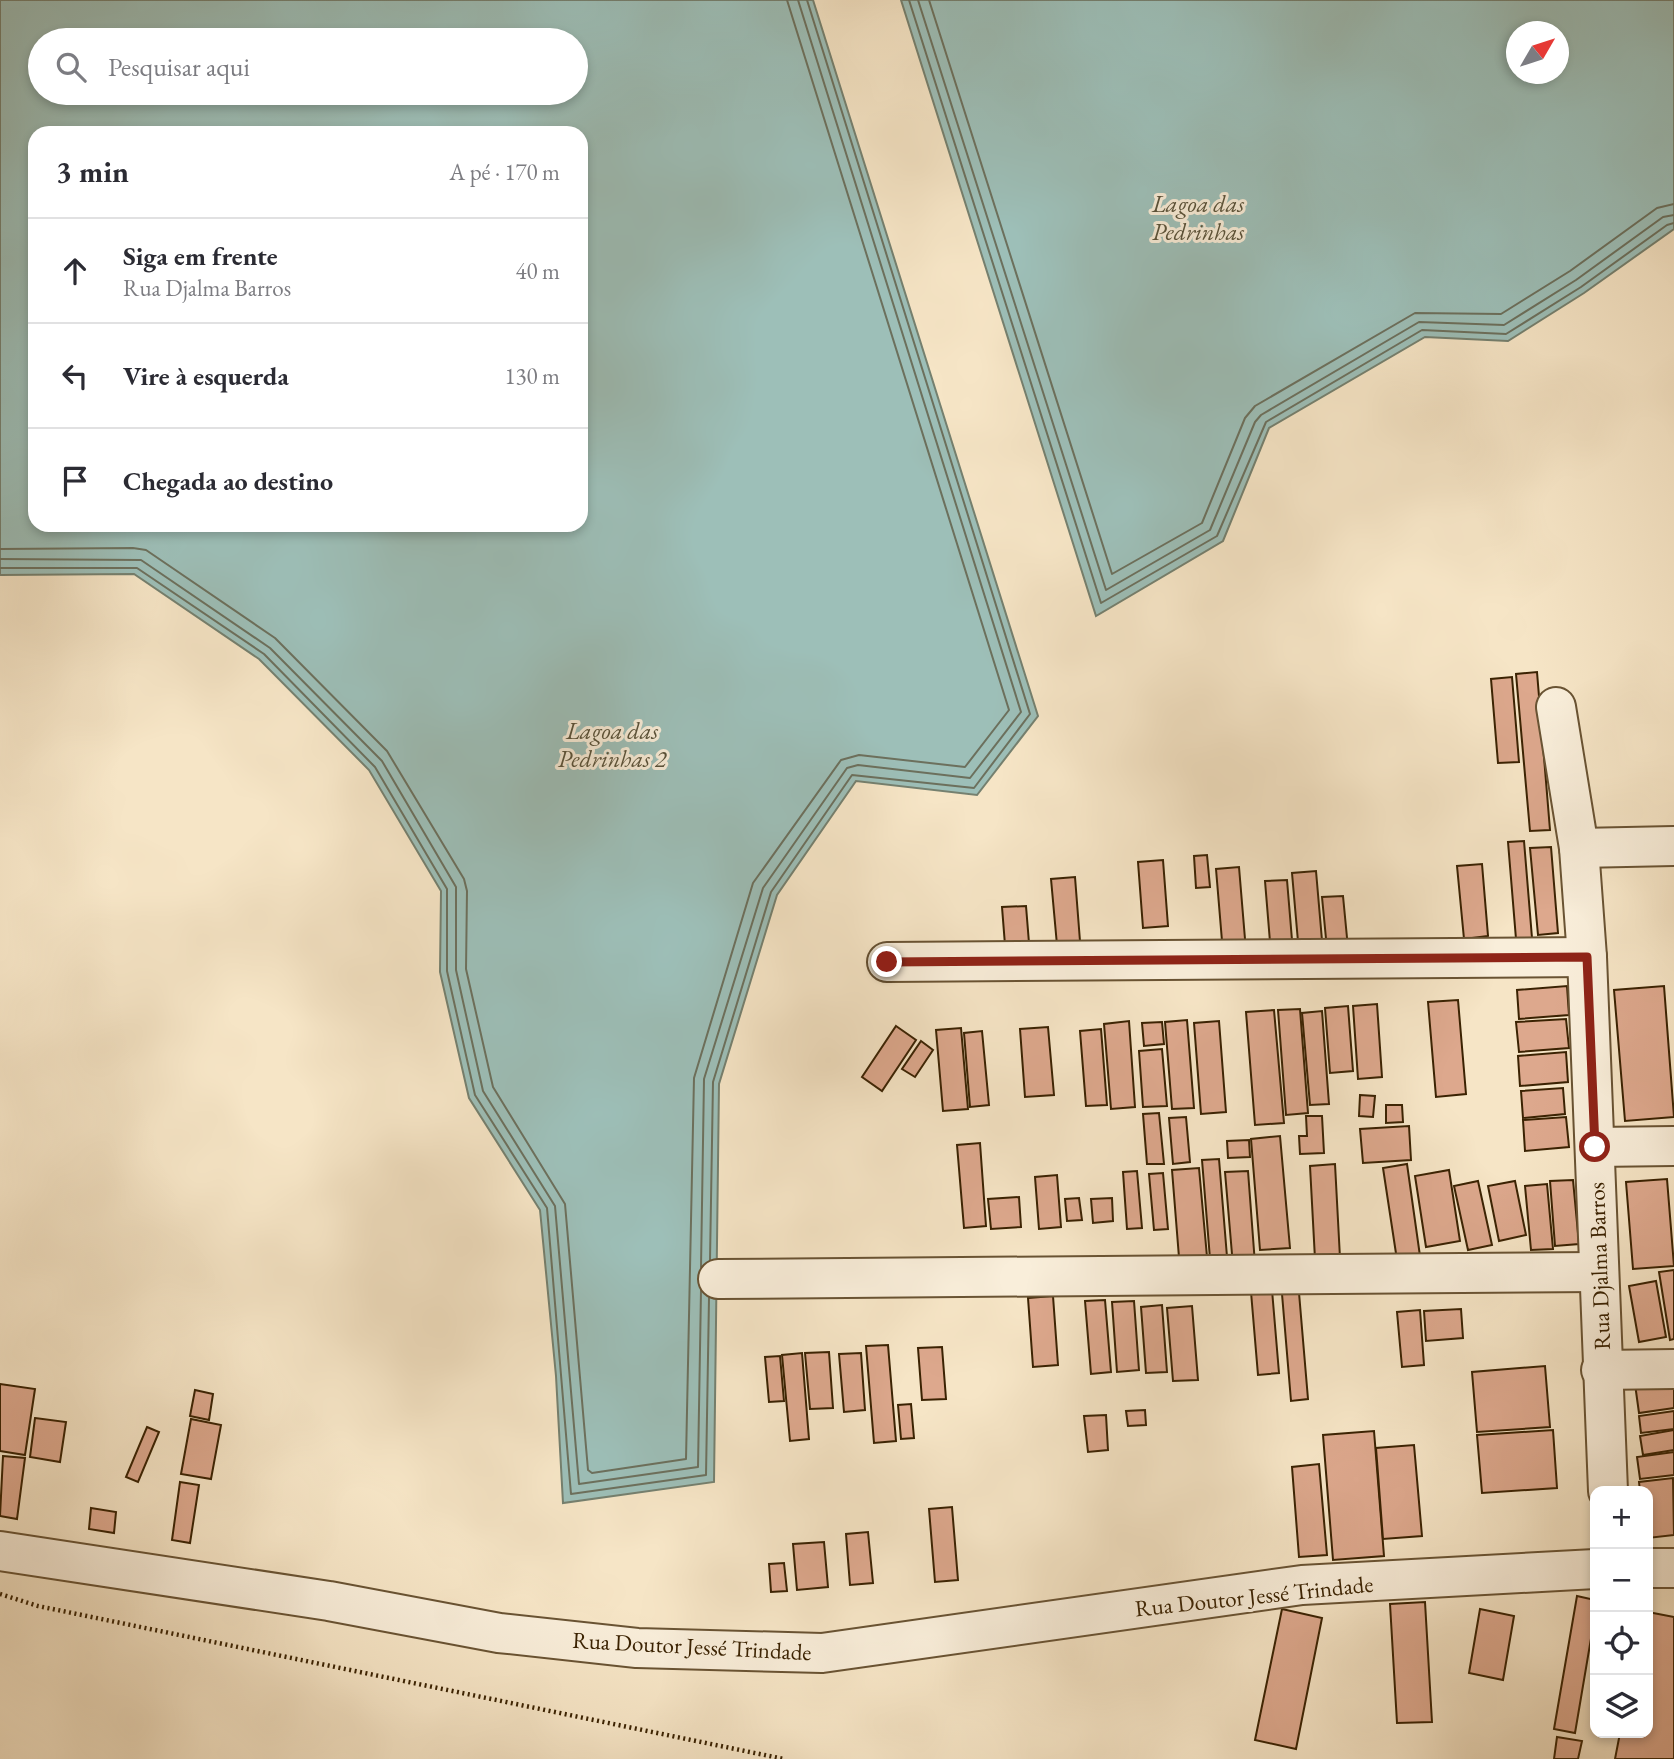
<!DOCTYPE html>
<html lang="pt">
<head>
<meta charset="utf-8">
<style>
	body { margin:0; font-family:"EB Garamond",serif; background:#f2f2f3; color:#2b2b33 }
	.controls { position:absolute; right:21px; bottom:21px; display:grid; overflow:hidden; border-radius:14px; box-shadow:0 4px 10px #0003 }
	.controls button { width:63px; height:63px; display:grid; place-items:center; padding:0; border:0; border-bottom:2px solid #e1e1e2; background:#fff; color:#2b2b33; font:35px sans-serif }
	.compass { position:absolute; left:1506px; top:21px; width:63px; height:63px; border-radius:50%; background:#fff; box-shadow:0 4px 10px #0003; rotate:51deg }
	.stop { position:absolute; width:21px; height:21px; margin:-16px; border:5px solid #8f2418; border-radius:50%; background:#fff }
	.stop.end { background:#8f2418; border-color:#fff; box-shadow:0 2px 7px #0008 }
	.list { margin:0; padding:0; list-style:none }
	h2 { display:flex; justify-content:space-between; align-items:center; height:91px; margin:0; padding:0 28px; font-size:30px }
	h2 small { font-size:23px; font-weight:400; color:#7c7c81 }
	.list li { display:grid; grid-template-columns:46px 1fr auto; gap:21px; align-items:center; box-sizing:border-box; height:105px; padding:0 28px; border-top:2px solid #e1e1e2 }
	.list b { display:block; font-size:26px; white-space:nowrap }
	.list p { margin:0; font-size:23px; white-space:nowrap; color:#7c7c81 }
	.list em { font-size:23px; font-style:normal; color:#7c7c81 }
	.icon { flex:none; width:38px; height:38px; fill:none; stroke:currentColor; stroke-width:2; stroke-linecap:round; stroke-linejoin:round }
	.map { position:relative; flex:none; width:1674px; height:1759px; overflow:hidden }
	.search { position:absolute; background:#fff; box-shadow:0 4px 10px #0003; left:28px; top:28px; width:560px; height:77px; display:flex; align-items:center; gap:18px; box-sizing:border-box; padding:0 24px; border-radius:38px; color:#7c7c81; font-size:26px }
	.panel { position:absolute; background:#fff; box-shadow:0 4px 10px #0003; left:28px; top:126px; width:560px; height:406px; border-radius:21px }
	.map>svg:first-child { display:block }
</style>
</head>
<body>
<div class="map">
<svg width="1674" height="1759" viewBox="0 0 1674 1759">
	<rect width="100%" height="100%" fill="#f6e5c6"/>
	<filter id="stains"><feTurbulence type="fractalNoise" baseFrequency=".00286" numOctaves="4"/><feColorMatrix values="0 0 0 0 .2 0 0 0 0 .09 0 0 0 0 .02 0 0 0 .5 -.17"/></filter>
	<radialGradient id="worn" r=".72"><stop offset=".6" stop-color="#630" stop-opacity="0"/><stop offset="1" stop-color="#630" stop-opacity=".3"/></radialGradient>
	<g fill="#9dbfb8" stroke="#75806f" stroke-width="2" fill-rule="evenodd">
		<path d="M0,0h813l225,716 -61,79 -121,-14 -79,114 -58,189 -5,398 -151,21 -7,-127 -16,-166 -71,-112 -29,-126 1,-81 -72,-121 -110,-111 -125,-85 -134,1zM40,40h536v53h-536zM35,133h546v392h-546z"/>
		<path d="M901,0h773v229l-90,64 -76,48 -83,-4 -156,91 -46,113 -127,75zM1516,32h42v42h-42z"/>
	</g>
	<g fill="none" stroke-linecap="round" stroke-linejoin="round">
		<g stroke="#6c705d" stroke-width="2">
			<polyline points="909,0 1101,603 1217,536 1266,422 1422,330 1506,334 1581,287 1667,225 1674,223"/>
			<polyline points="918,0 1106,590 1210,530 1255,422 1261,415 1419,322 1504,325 1576,280 1663,217 1674,215"/>
			<polyline points="929,0 1112,574 1202,523 1245,418 1255,406 1415,313 1501,314 1570,271 1657,208 1674,204"/>
			<polyline points="0,549 133,548 146,550 275,638 387,751 464,879 467,891 466,969 493,1087 565,1204 588,1470 592,1473 686,1459 694,1078 753,883 841,760 859,755 965,767 1009,710 787,0"/>
			<polyline points="0,559 141,560 270,648 382,761 456,887 456,970 483,1091 555,1206 579,1484 698,1467 701,1290"/>
			<polyline points="0,568 137,568 264,654 375,767 447,889 447,971 475,1095 547,1208 571,1494 706,1475 709,1298"/>
			<polyline points="710,1260 713,1082 771,892 852,775 974,788 1030,714 807,0"/>
			<polyline points="701,1267 704,1079 763,888 847,768 858,765 970,778 1021,712 798,0"/>
		</g>
	</g>
	<g fill="#dda88d" stroke="#3a2202" stroke-width="2">
		<polygon points="1537,672 1550,830 1530,831 1516,674"/>
		<polygon points="1512,677 1519,762 1498,763 1491,679"/>
		<polygon points="1524,841 1532,938 1516,939 1508,842"/>
		<polygon points="1551,847 1558,933 1538,935 1530,848"/>
		<polygon points="1207,855 1210,887 1196,888 1194,856"/>
		<polygon points="1163,860 1168,926 1143,928 1138,862"/>
		<polygon points="1482,864 1488,936 1464,939 1457,866"/>
		<polygon points="1239,867 1246,951 1223,953 1216,869"/>
		<polygon points="1316,871 1323,952 1299,953 1292,873"/>
		<polygon points="1075,877 1081,954 1058,956 1051,879"/>
		<polygon points="1287,880 1293,952 1271,954 1265,881"/>
		<polygon points="1343,896 1348,948 1327,949 1322,897"/>
		<polygon points="1026,906 1029,943 1005,945 1002,907"/>
		<polygon points="1567,986 1569,1015 1519,1019 1517,990"/>
		<polygon points="1664,986 1674,1117 1625,1121 1614,990"/>
		<polygon points="1458,1000 1466,1094 1436,1097 1428,1002"/>
		<polygon points="1377,1004 1382,1077 1358,1079 1353,1006"/>
		<polygon points="1348,1006 1353,1071 1330,1073 1325,1008"/>
		<polygon points="1300,1009 1308,1113 1286,1115 1278,1010"/>
		<polygon points="1274,1010 1284,1123 1255,1125 1246,1012"/>
		<polygon points="1322,1011 1329,1104 1310,1105 1302,1013"/>
		<polygon points="1566,1019 1569,1048 1519,1052 1516,1022"/>
		<polygon points="1187,1020 1194,1108 1172,1109 1165,1022"/>
		<polygon points="1129,1021 1135,1107 1111,1109 1104,1024"/>
		<polygon points="1219,1021 1226,1112 1201,1114 1194,1023"/>
		<polygon points="1162,1022 1164,1044 1144,1046 1142,1023"/>
		<polygon points="896,1026 916,1040 882,1091 862,1077"/>
		<polygon points="1048,1027 1054,1095 1025,1097 1020,1029"/>
		<polygon points="961,1028 968,1109 943,1111 936,1030"/>
		<polygon points="1101,1029 1107,1105 1086,1106 1080,1031"/>
		<polygon points="982,1031 989,1105 970,1107 964,1033"/>
		<polygon points="921,1041 933,1050 915,1077 902,1069"/>
		<polygon points="1162,1049 1167,1106 1143,1107 1139,1051"/>
		<polygon points="1566,1052 1568,1082 1520,1086 1518,1056"/>
		<polygon points="1563,1088 1565,1114 1523,1118 1521,1091"/>
		<polygon points="1360,1095 1375,1096 1373,1117 1359,1116"/>
		<polygon points="1386,1105 1402,1105 1403,1122 1386,1123"/>
		<polygon points="1159,1113 1164,1164 1147,1164 1143,1114"/>
		<polygon points="1306,1116 1322,1116 1324,1153 1300,1154 1299,1136 1307,1136"/>
		<polygon points="1186,1117 1190,1162 1173,1164 1169,1118"/>
		<polygon points="1566,1117 1569,1147 1525,1151 1523,1120"/>
		<polygon points="1409,1126 1411,1160 1363,1163 1360,1129"/>
		<polygon points="1280,1136 1290,1248 1260,1250 1251,1139"/>
		<polygon points="1249,1140 1250,1157 1228,1158 1227,1141"/>
		<polygon points="980,1143 986,1226 964,1228 957,1145"/>
		<polygon points="1219,1159 1228,1269 1211,1271 1202,1160"/>
		<polygon points="1335,1164 1340,1258 1315,1259 1310,1166"/>
		<polygon points="1407,1164 1420,1256 1397,1260 1383,1168"/>
		<polygon points="1199,1168 1208,1268 1180,1270 1172,1170"/>
		<polygon points="1449,1170 1460,1241 1426,1247 1415,1176"/>
		<polygon points="1137,1171 1142,1228 1127,1229 1123,1172"/>
		<polygon points="1248,1171 1255,1264 1233,1266 1225,1172"/>
		<polygon points="1163,1173 1168,1229 1154,1230 1149,1174"/>
		<polygon points="1057,1175 1061,1227 1039,1229 1035,1177"/>
		<polygon points="1667,1179 1674,1266 1633,1269 1626,1182"/>
		<polygon points="1573,1180 1579,1244 1555,1246 1550,1181"/>
		<polygon points="1478,1181 1492,1245 1468,1250 1454,1186"/>
		<polygon points="1515,1181 1526,1235 1499,1241 1488,1186"/>
		<polygon points="1547,1184 1553,1249 1531,1250 1525,1186"/>
		<polygon points="1019,1197 1021,1227 991,1229 988,1199"/>
		<polygon points="1079,1198 1082,1220 1067,1221 1065,1199"/>
		<polygon points="1112,1198 1113,1221 1093,1223 1091,1199"/>
		<polygon points="1674,1270 1674,1339 1670,1340 1659,1272"/>
		<polygon points="1298,1281 1308,1399 1291,1401 1281,1282"/>
		<polygon points="1656,1281 1666,1337 1639,1342 1629,1286"/>
		<polygon points="1272,1290 1279,1373 1258,1375 1251,1292"/>
		<polygon points="1053,1296 1058,1365 1033,1367 1028,1298"/>
		<polygon points="1105,1300 1111,1372 1091,1374 1085,1301"/>
		<polygon points="1134,1301 1139,1370 1117,1372 1112,1302"/>
		<polygon points="1162,1305 1167,1372 1146,1373 1141,1307"/>
		<polygon points="1192,1306 1198,1380 1173,1381 1167,1308"/>
		<polygon points="1461,1309 1463,1338 1426,1341 1424,1311"/>
		<polygon points="1420,1310 1424,1365 1402,1367 1397,1312"/>
		<polygon points="888,1345 896,1441 874,1443 866,1346"/>
		<polygon points="942,1347 946,1399 922,1400 918,1348"/>
		<polygon points="829,1352 833,1408 810,1409 805,1353"/>
		<polygon points="802,1353 809,1439 790,1441 782,1355"/>
		<polygon points="861,1353 865,1410 844,1412 839,1354"/>
		<polygon points="780,1356 784,1401 769,1402 765,1357"/>
		<polygon points="1545,1366 1550,1427 1477,1432 1472,1372"/>
		<polygon points="1674,1379 1674,1408 1639,1413 1635,1384"/>
		<polygon points="0,1384 35,1389 25,1455 0,1451"/>
		<polygon points="195,1390 213,1394 209,1420 190,1416"/>
		<polygon points="911,1404 914,1438 901,1439 898,1405"/>
		<polygon points="1145,1410 1146,1425 1128,1426 1126,1411"/>
		<polygon points="1674,1411 1674,1429 1641,1433 1639,1416"/>
		<polygon points="1106,1415 1108,1450 1088,1452 1084,1416"/>
		<polygon points="35,1418 66,1422 60,1462 30,1457"/>
		<polygon points="191,1419 221,1425 211,1479 181,1474"/>
		<polygon points="147,1427 159,1432 138,1482 126,1477"/>
		<polygon points="1553,1430 1557,1488 1482,1493 1477,1435"/>
		<polygon points="1674,1430 1674,1450 1643,1455 1640,1436"/>
		<polygon points="1374,1431 1384,1556 1333,1560 1323,1435"/>
		<polygon points="1414,1445 1422,1536 1383,1539 1376,1448"/>
		<polygon points="1674,1452 1674,1475 1640,1479 1637,1457"/>
		<polygon points="3,1456 25,1458 17,1519 0,1516"/>
		<polygon points="1319,1464 1327,1555 1299,1557 1292,1467"/>
		<polygon points="1673,1478 1674,1535 1648,1538 1648,1491 1640,1491 1639,1482"/>
		<polygon points="180,1482 199,1485 190,1543 172,1540"/>
		<polygon points="952,1507 958,1580 935,1582 929,1509"/>
		<polygon points="91,1508 116,1512 114,1533 89,1529"/>
		<polygon points="868,1532 873,1583 850,1585 846,1534"/>
		<polygon points="824,1542 828,1587 797,1590 793,1544"/>
		<polygon points="784,1563 787,1591 771,1592 769,1564"/>
		<polygon points="1577,1596 1595,1600 1595,1615 1575,1733 1554,1729"/>
		<polygon points="1425,1602 1432,1722 1397,1723 1390,1604"/>
		<polygon points="1282,1609 1322,1618 1296,1749 1255,1740"/>
		<polygon points="1480,1609 1514,1616 1503,1680 1469,1673"/>
		<polygon points="1648,1612 1674,1617 1674,1759 1615,1759 1620,1733 1648,1733"/>
		<polygon points="1557,1737 1582,1741 1578,1759 1554,1759"/>
	</g>
	<g fill="none" stroke-linecap="round" stroke-linejoin="round">
		<defs>
			<g id="minor">
				<polyline points="1556,707 1579,848 1587,957 1608,1491"/>
				<polyline points="1579,848 1674,846"/>
				<polyline points="887,962 1587,957"/>
				<polyline points="1595,1147 1674,1146"/>
				<polyline points="718,1279 1598,1272"/>
				<polyline points="1601,1370 1674,1369"/>
				<polyline points="0,1551 329,1601 499,1633 637,1648 822,1653 1302,1585 1595,1569"/>
				<polyline points="1648,1568 1674,1568"/>
			</g>
		</defs>
		<use href="#minor" stroke="#695333" stroke-width="42"/>
		<polyline stroke="#3a2202" stroke-width="4.5" stroke-dasharray="2 3.5" stroke-linecap="butt" points="0,1594 38,1606 784,1759"/>
		<use href="#minor" stroke="#f9eeda" stroke-width="38"/>
	</g>
	<g fill="none" stroke-linecap="round" stroke-linejoin="round">
		<polyline stroke="#8f2418" stroke-width="9" points="887,962 1587,957 1595,1147"/>
	</g>
	<g text-anchor="middle" stroke-width="6" stroke-linejoin="round" paint-order="stroke">
		<g font-size="23" fill="#3a2202" stroke="#f9eeda">
			<text transform="translate(1599 1266) rotate(-92)" y="8">Rua Djalma Barros</text>
			<text transform="translate(1254 1596) rotate(-6)" y="8">Rua Doutor Jessé Trindade</text>
			<text transform="translate(692 1646) rotate(3)" y="8">Rua Doutor Jessé Trindade</text>
		</g>
		<g font-size="24" font-style="italic" fill="#585139" stroke="#f9eeda">
			<text x="1198" y="212">Lagoa das<tspan x="1198" dy="28">Pedrinhas</tspan></text>
			<text x="612" y="739">Lagoa das<tspan x="612" dy="28">Pedrinhas 2</tspan></text>
		</g>
	</g>
	<rect width="100%" height="100%" filter="url(#stains)"/>
	<rect width="100%" height="100%" fill="url(#worn)"/>
</svg>
<div class="controls">
<button>+</button>
<button>−</button>
<button><svg class="icon" aria-label="locate" viewBox="0 0 24 24"><circle cx="12" cy="12" r="6"/><path d="M12 2v4M12 18v4M2 12h4M18 12h4"/></svg></button>
<button><svg class="icon" aria-label="layers" viewBox="0 0 24 24"><path d="M12 4l9 5-9 5-9-5zM3 14l9 5 9-5"/></svg></button>
</div>
<svg class="compass" viewBox="-18 -18 36 36"><path d="M0-13l5 13h-10z" fill="#e53935"/><path d="M0 13l5-13h-10z" fill="#7c7c81"/></svg>
<div class="stop" style="left:1595px;top:1147px"></div>
<div class="stop end" style="left:887px;top:962px"></div>
<div class="search"><svg class="icon" aria-label="search" viewBox="0 0 24 24"><circle cx="10" cy="10" r="6"/><path d="M15 15l6 6"/></svg>Pesquisar aqui</div>
<section class="panel">
<h2>3 min<small>A pé · 170 m</small></h2>
<ul class="list">
<li><svg class="icon" aria-label="ahead" viewBox="0 0 24 24"><path d="M12 20V5M6 11l6-6 6 6"/></svg><div><b>Siga em frente</b><p>Rua Djalma Barros</p></div><em>40 m</em></li>
<li><svg class="icon" aria-label="left" viewBox="0 0 24 24"><path d="M17 20v-9H6M10 6l-5 5 5 5"/></svg><div><b>Vire à esquerda</b></div><em>130 m</em></li>
<li><svg class="icon" aria-label="arrive" viewBox="0 0 24 24"><path d="M6 21V4h12l-3 4 3 4H6"/></svg><div><b>Chegada ao destino</b></div></li>
</ul>
</section>
</div>
</body>
</html>
